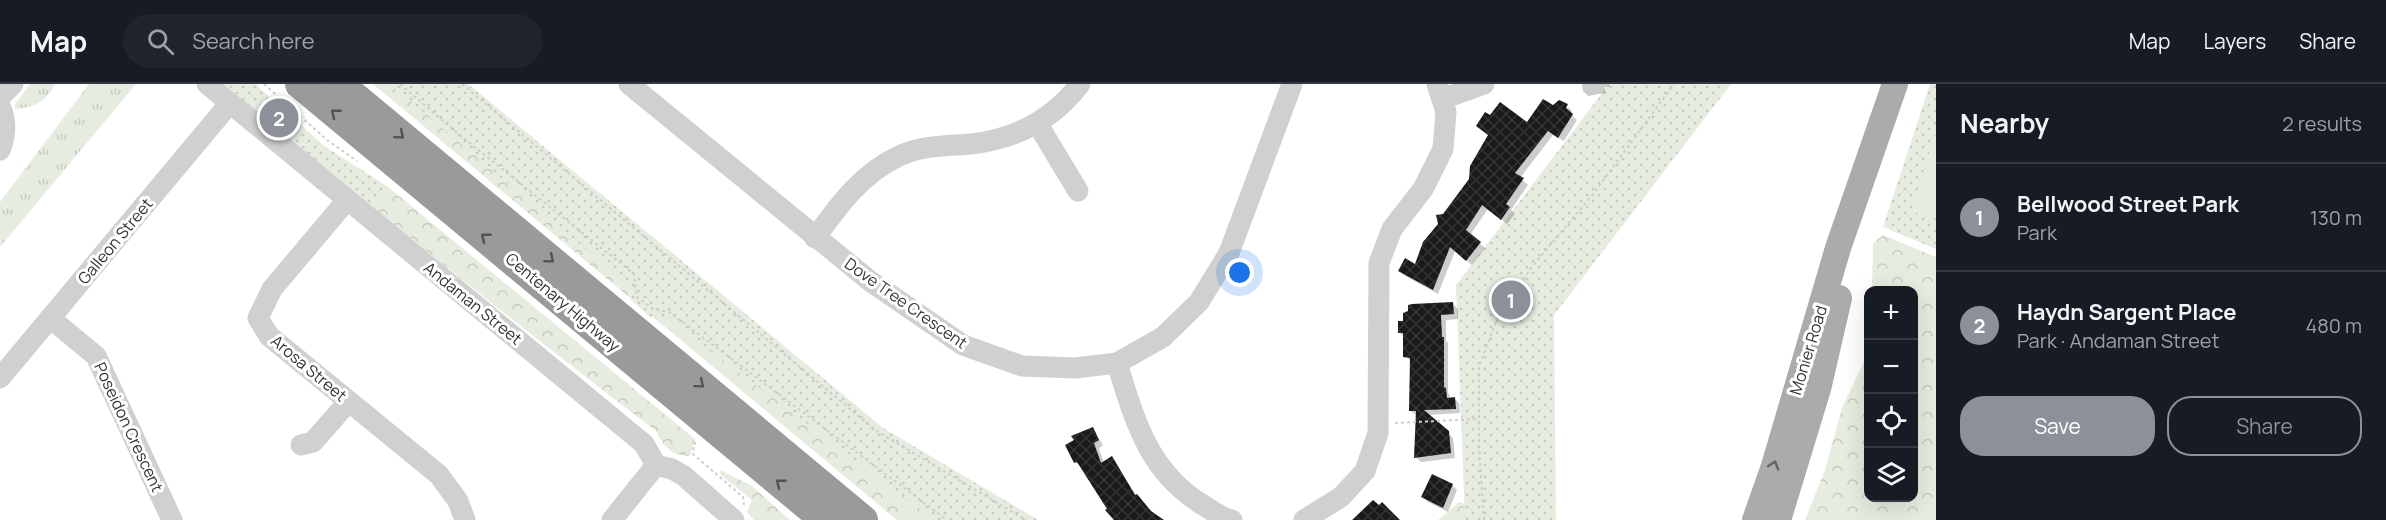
<!DOCTYPE html>
<html lang="en">
<head>
<meta charset="utf-8">
<style>
	body { margin:0; font-family:Manrope,sans-serif; background:#20242c; color:#f1f3f6 }
	.controls { position:absolute; right:18px; bottom:18px; display:grid; overflow:hidden; border-radius:12px; box-shadow:0 6px 24px #0002 }
	.controls button { width:54px; height:54px; display:grid; place-items:center; padding:0; border:0; border-bottom:2px solid #363941; background:#171b24; color:#f1f3f6; font:30px sans-serif }
	.you { position:absolute; left:1240px; top:189px; width:21px; height:21px; margin:-15px; border:4px solid #fff; border-radius:50%; background:#1a73e8; box-shadow:0 0 0 9px #1a73e833 }
	.badge { display:grid; place-items:center; width:39px; height:39px; border-radius:50%; background:#8c9099; color:#fff; font-size:20px; font-weight:700 }
	.pin { position:absolute; translate:-50% -50%; border:3px solid #fff; box-shadow:0 2px 6px #0006 }
	.list { margin:0; padding:0; list-style:none }
	h2 { display:flex; justify-content:space-between; align-items:center; height:78px; margin:0; padding:0 24px; font-size:26px }
	h2 small { font-size:20px; font-weight:400; color:#9ea1a6 }
	.list li { display:grid; grid-template-columns:39px 1fr auto; gap:18px; align-items:center; box-sizing:border-box; height:108px; padding:0 24px; border-top:2px solid #363941 }
	.list b { display:block; font-size:22px; white-space:nowrap }
	.list p { margin:0; font-size:20px; white-space:nowrap; color:#9ea1a6 }
	.list em { font-size:20px; font-style:normal; color:#9ea1a6 }
	.actions { display:flex; gap:12px; padding:18px 24px }
	.actions a { flex:1; padding:14px 0; border:2px solid #8c9099; border-radius:24px; text-align:center; font-size:21px; color:#8c9099 }
	.actions .main { background:#8c9099; color:#fff }
	.icon { flex:none; width:33px; height:33px; fill:none; stroke:currentColor; stroke-width:2; stroke-linecap:round; stroke-linejoin:round }
	.map { position:relative; flex:none; width:1936px; height:436px; overflow:hidden }
	header { display:flex; align-items:center; gap:36px; box-sizing:border-box; height:84px; padding:0 30px; background:#171b24; border-bottom:2px solid #363941 }
	header strong { font-size:28px }
	nav { display:flex; gap:33px; margin-inline-start:auto; font-size:21px }
	.search { width:420px; height:54px; background:#20242c; display:flex; align-items:center; gap:15px; box-sizing:border-box; padding:0 21px; border-radius:33px; color:#9ea1a6; font-size:22px }
	main { display:flex }
	aside { flex:1; background:#171b24 }
	.map>svg:first-child { display:block }
</style>
</head>
<body>
<header>
<strong>Map</strong>
<div class="search"><svg class="icon" aria-label="search" viewBox="0 0 24 24"><circle cx="10" cy="10" r="6"/><path d="M15 15l6 6"/></svg>Search here</div>
<nav><a>Map</a><a>Layers</a><a>Share</a></nav>
</header>
<main>
<div class="map">
<svg width="1936" height="436" viewBox="0 0 1936 436">
	<defs>
		<pattern id="grass-tufts" width="24" height="20" patternUnits="userSpaceOnUse" patternTransform="scale(1.5)"><rect width="24" height="20" fill="#e6ecdf"/><path d="M3 7l-1-3M5 7V3M7 7l1-3M15 17l-1-3M17 17v-4M19 17l1-3" fill="none" stroke="#c6cbc0"/></pattern>
		<pattern id="forest-crowns" width="20" height="18" patternUnits="userSpaceOnUse" patternTransform="scale(1.5)"><rect width="20" height="18" fill="#e6ecdf"/><path d="M2 6a3 3 0 1 1 6 0M12 15a3 3 0 1 1 6 0" fill="none" stroke="#c6cbc0"/></pattern>
		<pattern id="park-dots" width="8" height="8" patternUnits="userSpaceOnUse" patternTransform="scale(1.5)"><rect width="8" height="8" fill="#e6ecdf"/><path d="M2 2h.1M6 6h.1" fill="none" stroke="#c6cbc0" stroke-width="1.8" stroke-linecap="round"/></pattern>
		<pattern id="building-cross-hatch" width="8" height="8" patternUnits="userSpaceOnUse" patternTransform="scale(1.5)"><rect width="8" height="8" fill="#1a1a1a"/><path d="M0 0l8 8M0 8l8-8" fill="none" stroke="#333"/></pattern>
	</defs>
	<rect width="100%" height="100%" fill="#fff"/>
	<g fill="url(#grass-tufts)">
		<path d="M30,0h25c-7,17 -23,24 -40,25v-5z"/>
		<polygon points="89,0 136,0 0,163 0,118"/>
	</g>
	<g fill="url(#forest-crowns)">
		<path d="M224,0h31l69,62 64,41 307,252 -5,17c-18,0 -26,-9 -34,-25 -147,-112 -291,-228 -432,-347z"/>
		<polygon points="373,0 468,0 883,344 1038,436 897,436"/>
		<polygon points="1883,151 1936,173 1936,436 1805,436 1825,386 1842,324 1866,274 1868,255 1868,414 1914,414 1914,207 1872,206 1873,159"/>
		<polygon points="720,386 752,402 790,436 754,436 747,428 752,416 721,391"/>
		<polygon points="1459,418 1465,420 1465,436 1438,436"/>
	</g>
	<g fill="url(#park-dots)">
		<polygon points="224,0 255,0 324,62 388,103 368,121"/>
		<polygon points="390,0 468,0 883,344 1038,436 935,436 667,234 650,233 631,216 632,204"/>
		<polygon points="1609,0 1731,0 1554,231 1556,436 1465,436 1456,201"/>
		<polygon points="1930,0 1936,0 1936,165 1883,143"/>
	</g>
	<polygon fill="#e6ecdf" points="1936,48 1936,135 1911,127"/>
	<g fill="#0003">
		<polygon points="1582,0 1609,0 1610,3 1605,3 1605,9 1588,12 1583,7"/>
		<polygon points="1568,23 1572,27 1570,30 1577,36 1564,57 1553,51 1520,94 1528,101 1511,126 1515,130 1507,140 1488,125 1470,151 1485,164 1472,181 1455,167 1438,210 1405,192 1400,187 1415,182 1444,132 1527,40 1564,31"/>
		<polygon points="1453,220 1458,225 1458,235 1446,236 1446,257 1448,259 1448,308 1451,315 1454,314 1459,319 1460,329 1427,331 1453,354 1455,374 1421,378 1416,373 1417,332 1411,327 1411,277 1405,272 1404,253 1399,248"/>
		<polygon points="1093,345 1103,361 1099,365 1104,379 1112,374 1136,411 1152,429 1162,436 1112,436 1114,434 1082,383 1075,378"/>
		<polygon points="1452,401 1457,406 1448,428 1428,418 1423,413"/>
	</g>
	<g fill="url(#building-cross-hatch)">
		<polygon points="1543,15 1553,21 1559,16 1568,20 1566,24 1573,30 1558,54 1548,47 1515,89 1524,94 1506,120 1510,123 1501,136 1482,121 1466,146 1481,158 1466,177 1450,163 1433,206 1398,187 1405,174 1415,180 1423,158 1438,140 1436,131 1443,130 1469,95 1470,82 1488,51 1476,42 1485,28 1490,31 1500,18 1527,38"/>
		<polygon points="1453,218 1454,230 1441,231 1442,253 1444,253 1444,303 1446,304 1447,314 1455,313 1456,325 1424,326 1449,347 1451,369 1414,374 1416,327 1409,327 1410,274 1403,273 1403,249 1398,249 1398,237 1403,237 1403,229 1408,227 1408,221 1412,220"/>
		<polygon points="1093,343 1099,356 1094,359 1101,379 1112,372 1135,411 1137,410 1151,427 1164,436 1114,436 1105,426 1107,425 1077,378 1074,379 1065,361 1074,356 1071,352"/>
		<polygon points="1432,390 1453,400 1443,424 1421,413"/>
		<polygon points="1373,416 1379,421 1382,418 1400,436 1352,436"/>
	</g>
	<g fill="none" stroke-linecap="round" stroke-linejoin="round">
		<g stroke="#cdcdcd" stroke-width="2" stroke-dasharray="3 3" stroke-linecap="butt">
			<polyline points="264,0 327,56 357,77"/>
			<polyline points="400,0 462,53 634,190 637,213 653,225 669,228 947,436"/>
			<polyline points="462,0 875,346 1026,436"/>
			<polyline points="1395,339 1479,335"/>
			<polyline points="696,358 694,361 693,370 743,413 744,421"/>
			<polyline points="1484,436 1479,362 1479,282 1499,230 1531,184 1594,109 1674,0"/>
		</g>
		<g stroke="#d0d0d0" stroke-width="21">
			<polyline points="207,0 644,360 656,381 672,385 684,392 734,436"/>
			<polyline points="629,0 870,197 963,261 1022,282 1075,284 1117,279 1163,253 1199,218 1229,169 1292,0"/>
			<polyline points="0,13 13,0"/>
			<polyline points="1442,15 1484,0"/>
			<path d="M0,22c7,15 6,29 0,44"/>
			<polyline points="1037,39 1078,107"/>
			<polyline points="347,116 272,205 258,234 269,252 439,391 458,417 465,436"/>
			<path d="M815,154c24,-33 46,-64 84,-82 24,-11 47,-10 72,-12 45,-5 82,-25 109,-60"/>
			<polyline points="50,234 96,272 172,436"/>
			<path d="M1117,279c18,58 31,108 86,142 10,6 18,13 29,15"/>
			<polyline points="0,294 230,19"/>
			<polyline points="301,361 313,358 348,318"/>
			<polyline points="612,436 656,381"/>
			<polyline points="1304,436 1341,413 1365,387 1378,349 1379,179 1392,145 1423,105 1443,65 1446,28 1437,0"/>
		</g>
		<g stroke="#ababab" stroke-width="26">
			<polyline points="1755,436 1774,382 1838,164 1895,0"/>
			<polyline points="1778,436 1818,305 1839,214"/>
		</g>
		<g stroke="#9a9a9a" stroke-width="30">
			<polyline points="300,0 825,436"/>
			<polyline points="339,0 863,436"/>
		</g>
	</g>
	<defs><path id="oneway-chevron" d="M-2-3.5L2.5 0L-2 3.5" fill="none" stroke-width="1.6" stroke-linecap="round" stroke-linejoin="round" transform="scale(1.5)"/></defs>
	<g stroke="#525252">
		<use href="#oneway-chevron" transform="translate(335 29) rotate(-141)"/>
		<use href="#oneway-chevron" transform="translate(400 51) rotate(40)"/>
		<use href="#oneway-chevron" transform="translate(485 153) rotate(-141)"/>
		<use href="#oneway-chevron" transform="translate(550 175) rotate(40)"/>
		<use href="#oneway-chevron" transform="translate(700 300) rotate(40)"/>
		<use href="#oneway-chevron" transform="translate(780 399) rotate(-141)"/>
	</g>
	<use stroke="#636363" href="#oneway-chevron" transform="translate(1774 381) rotate(-73)"/>
	<g text-anchor="middle" stroke-width="6" stroke-linejoin="round" paint-order="stroke">
		<g font-size="16" fill="#333" stroke="#fff">
			<text transform="translate(115 157) rotate(-50)" y="6">Galleon Street</text>
			<text transform="translate(563 218) rotate(40)" y="6">Centenary Highway</text>
			<text transform="translate(473 219) rotate(39)" y="6">Andaman Street</text>
			<text transform="translate(906 219) rotate(35)" y="6">Dove Tree Crescent</text>
			<text transform="translate(1808 266) rotate(-73)" y="6">Monier Road</text>
			<text transform="translate(309 284) rotate(40)" y="6">Arosa Street</text>
			<text transform="translate(129 343) rotate(65)" y="6">Poseidon Crescent</text>
		</g>
	</g>
</svg>
<div class="controls">
<button>+</button>
<button>−</button>
<button><svg class="icon" aria-label="locate" viewBox="0 0 24 24"><circle cx="12" cy="12" r="6"/><path d="M12 2v4M12 18v4M2 12h4M18 12h4"/></svg></button>
<button><svg class="icon" aria-label="layers" viewBox="0 0 24 24"><path d="M12 4l9 5-9 5-9-5zM3 14l9 5 9-5"/></svg></button>
</div>
<div class="you"></div>
<div class="pin badge" style="left:1511px;top:216px">1</div>
<div class="pin badge" style="left:279px;top:34px">2</div>
</div>
<aside>
<h2>Nearby<small>2 results</small></h2>
<ul class="list">
<li><span class="badge">1</span><div><b>Bellwood Street Park</b><p>Park</p></div><em>130 m</em></li>
<li><span class="badge">2</span><div><b>Haydn Sargent Place</b><p>Park · Andaman Street</p></div><em>480 m</em></li>
</ul>
<div class="actions"><a class="main">Save</a><a>Share</a></div>
</aside>
</main>
</body>
</html>
